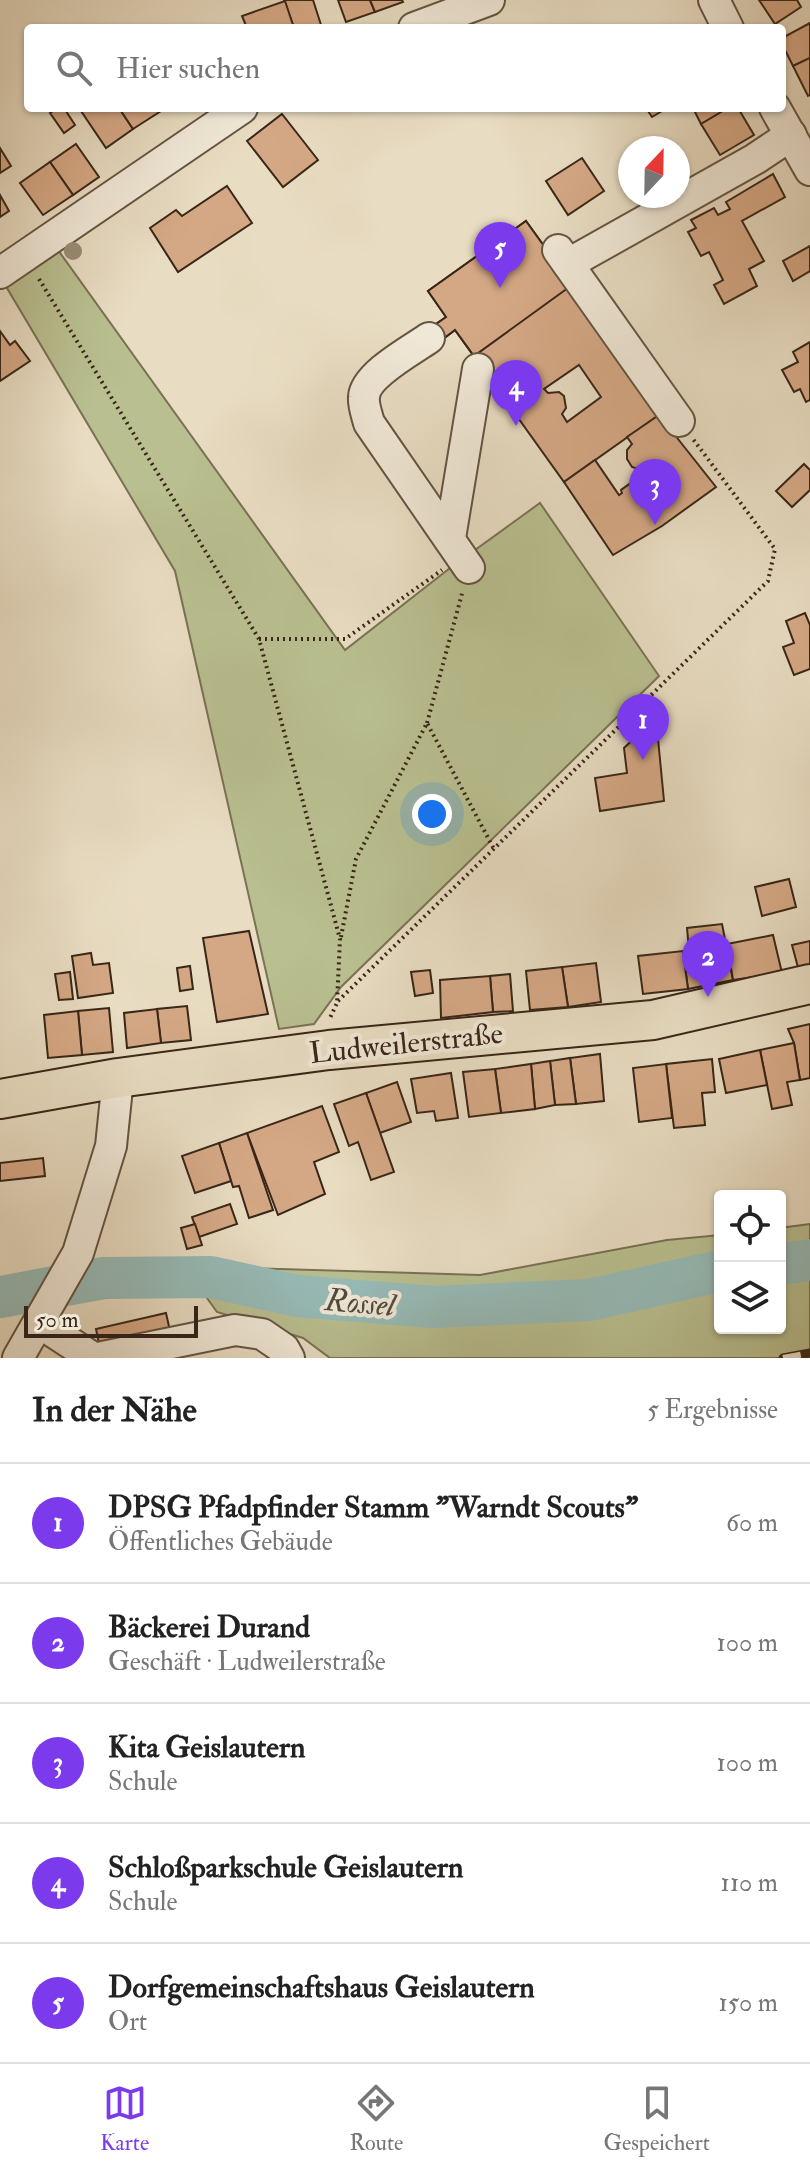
<!DOCTYPE html>
<html lang="de">
<head>
<meta charset="utf-8">
<style>
	body { margin:0; font-family:"IM FELL Double Pica",serif; background:#f2f2f2; color:#222 }
	.controls { position:absolute; right:24px; bottom:24px; display:grid; overflow:hidden; border-radius:8px; box-shadow:0 2px 6px #0004 }
	.controls button { width:72px; height:72px; display:grid; place-items:center; padding:0; border:0; border-bottom:2px solid #e0e0e0; background:#fff; color:#222; font:40px sans-serif }
	.compass { position:absolute; left:618px; top:136px; width:72px; height:72px; border-radius:50%; background:#fff; box-shadow:0 2px 6px #0004; rotate:22deg }
	.scale { position:absolute; left:24px; bottom:20px; width:174px; box-sizing:border-box; padding-left:8px; border:4px solid #392618; border-top:0; font-size:22px; line-height:28px; white-space:nowrap; color:#392618; -webkit-text-stroke:6px #f0e8d7; paint-order:stroke }
	.you { position:absolute; left:432px; top:814px; width:28px; height:28px; margin:-20px; border:6px solid #fff; border-radius:50%; background:#1a73e8; box-shadow:0 0 0 12px #1a73e833 }
	.badge { display:grid; place-items:center; width:52px; height:52px; border-radius:50%; background:#7c3aed; color:#fff; font-size:26px; font-weight:700 }
	.pin { position:absolute; translate:-50% -66px; filter:drop-shadow(0 2px 4px #0008) }
	.pin::after { content:''; position:absolute; top:42px; width:28px; height:24px; background:inherit; clip-path:polygon(0 0,100% 0,50% 100%) }
	.list { margin:0; padding:0; list-style:none }
	h2 { display:flex; justify-content:space-between; align-items:center; height:104px; margin:0; padding:0 32px; font-size:34px }
	h2 small { font-size:26px; font-weight:400; color:#767676 }
	.list li { display:grid; grid-template-columns:52px 1fr auto; gap:24px; align-items:center; box-sizing:border-box; height:120px; padding:0 32px; border-top:2px solid #e0e0e0 }
	.list b { display:block; font-size:30px; white-space:nowrap }
	.list p { margin:0; font-size:26px; white-space:nowrap; color:#767676 }
	.list em { font-size:26px; font-style:normal; color:#767676 }
	.icon { flex:none; width:44px; height:44px; fill:none; stroke:currentColor; stroke-width:2; stroke-linecap:round; stroke-linejoin:round }
	.map { position:relative; flex:none; width:810px; height:1358px; overflow:hidden }
	.search { position:absolute; background:#fff; box-shadow:0 2px 6px #0004; left:24px; right:24px; top:24px; height:88px; display:flex; align-items:center; gap:20px; box-sizing:border-box; padding:0 28px; border-radius:8px; color:#767676; font-size:30px }
	.sheet { height:704px; background:#fff }
	nav { display:flex; justify-content:space-around; align-items:center; box-sizing:border-box; height:112px; border-top:2px solid #e0e0e0; background:#fff; font-size:22px; color:#767676 }
	nav a { display:grid; justify-items:center; gap:4px }
	nav .on { color:#7c3aed }
	.map>svg:first-child { display:block }
</style>
</head>
<body>
<div class="map">
<svg width="810" height="1358" viewBox="0 0 810 1358">
	<rect width="100%" height="100%" fill="#e8dcc2"/>
	<filter id="stains"><feTurbulence type="fractalNoise" baseFrequency=".0025" numOctaves="4"/><feColorMatrix values="0 0 0 0 .2 0 0 0 0 .09 0 0 0 0 .02 0 0 0 .5 -.17"/></filter>
	<radialGradient id="worn" r=".72"><stop offset=".6" stop-color="#630" stop-opacity="0"/><stop offset="1" stop-color="#630" stop-opacity=".3"/></radialGradient>
	<g fill="#b9bf90" stroke="#797254" stroke-width="2">
		<polygon points="58,250 345,650 450,568 540,503 659,676 341,987 314,1024 279,1029 175,571 4,283"/>
		<polygon points="810,1224 810,1358 330,1358 303,1338 217,1312 184,1266 480,1275 667,1240 720,1235 720,1328 780,1328 780,1228"/>
	</g>
	<g fill="none" stroke-linecap="round" stroke-linejoin="round">
		<g stroke="#97bbb7" stroke-width="42">
			<polyline points="780,1264 810,1260"/>
			<polyline points="0,1297 104,1278 211,1277 297,1296 433,1307 589,1300 720,1271"/>
		</g>
	</g>
	<g fill="#d5a885" stroke="#392618" stroke-width="2" fill-rule="evenodd">
		<polygon points="284,0 313,0 322,28 294,28"/>
		<polygon points="338,0 370,0 375,12 346,22"/>
		<polygon points="370,0 402,0 403,2 375,12"/>
		<polygon points="759,0 797,0 801,7 775,24"/>
		<polygon points="285,1 294,28 247,28 242,16"/>
		<polygon points="810,23 810,58 793,66 782,44 782,38"/>
		<polygon points="810,58 810,95 808,96 793,66"/>
		<polygon points="57,108 64,108 75,125 64,133 50,113"/>
		<polygon points="79,108 119,108 133,129 106,148"/>
		<polygon points="119,108 159,108 161,111 133,129"/>
		<polygon points="646,108 667,108 652,117"/>
		<polygon points="693,108 728,108 701,124"/>
		<polygon points="728,108 738,108 754,135 720,155 701,124"/>
		<polygon points="282,114 318,160 283,187 247,141"/>
		<polygon points="76,144 99,177 73,195 50,162"/>
		<polygon points="0,148 11,166 0,173"/>
		<polygon points="582,158 604,191 568,215 546,181"/>
		<polygon points="50,162 73,195 43,215 20,183"/>
		<polygon points="773,174 785,197 742,221 764,261 749,269 757,286 724,304 714,285 723,280 709,252 701,256 688,232 696,228 691,220 714,208 718,215 730,209 726,202"/>
		<polygon points="227,186 252,223 178,272 150,228 176,210 182,216"/>
		<polygon points="0,195 9,211 0,217"/>
		<path d="M526,221l137,191 -99,70 -109,-152 -16,12 -10,-13 17,-12 -18,-26zM579,365l22,32 -34,25 -5,-8 4,-6 -2,-12 -5,-4 -11,1 -4,-4z"/>
		<polygon points="526,221 572,285 474,356 455,330 439,342 429,329 446,317 428,291"/>
		<polygon points="810,246 810,271 793,281 783,261"/>
		<polygon points="0,331 10,345 15,341 30,361 0,381"/>
		<polygon points="810,342 810,400 806,402 800,389 794,392 782,370 798,362 793,352"/>
		<polygon points="659,415 716,487 662,526 613,555 564,482 595,460 619,495 622,493 621,490 646,472 648,475 652,472 649,469 641,470 632,467 627,459 627,450 632,444 627,437"/>
		<polygon points="804,464 810,470 810,490 792,507 776,491"/>
		<polygon points="805,613 810,625 810,669 794,675 783,647 794,643 786,621"/>
		<polygon points="656,718 664,801 600,811 595,778 627,773 624,748"/>
		<polygon points="789,879 796,907 762,916 755,887"/>
		<polygon points="722,924 733,980 688,989 683,951 689,950 687,928"/>
		<polygon points="249,931 268,1014 217,1022 203,938"/>
		<polygon points="773,935 782,973 733,980 727,944"/>
		<polygon points="810,941 810,968 799,971 792,945"/>
		<polygon points="683,951 688,989 643,994 638,956"/>
		<polygon points="91,953 93,965 109,963 113,993 78,998 72,956"/>
		<polygon points="596,963 601,1002 568,1007 562,967"/>
		<polygon points="190,966 193,989 180,991 177,968"/>
		<polygon points="562,967 568,1007 530,1010 526,971"/>
		<polygon points="430,970 433,993 415,996 411,972"/>
		<polygon points="70,972 73,999 59,1000 55,974"/>
		<polygon points="510,974 513,1011 493,1012 490,976"/>
		<polygon points="490,976 493,1012 441,1018 440,980"/>
		<polygon points="187,1006 191,1040 161,1043 157,1009"/>
		<polygon points="109,1008 113,1052 82,1055 78,1011"/>
		<polygon points="157,1009 161,1043 127,1048 124,1013"/>
		<polygon points="78,1011 82,1055 48,1058 44,1015"/>
		<polygon points="810,1024 810,1078 800,1080 794,1043 788,1029"/>
		<polygon points="794,1043 800,1080 787,1082 792,1105 772,1109 760,1050"/>
		<polygon points="760,1050 767,1085 726,1093 719,1059"/>
		<polygon points="600,1054 604,1101 576,1104 570,1058"/>
		<polygon points="570,1058 576,1104 555,1105 550,1061"/>
		<polygon points="712,1059 715,1092 702,1093 705,1125 674,1128 666,1064"/>
		<polygon points="550,1061 555,1105 535,1109 531,1064"/>
		<polygon points="531,1064 535,1109 501,1113 495,1069"/>
		<polygon points="666,1064 672,1118 639,1122 633,1068"/>
		<polygon points="495,1069 501,1113 469,1117 463,1072"/>
		<polygon points="451,1073 458,1118 436,1121 434,1111 417,1113 411,1079"/>
		<polygon points="397,1082 411,1122 380,1133 366,1093"/>
		<polygon points="366,1093 394,1172 371,1180 358,1142 349,1146 334,1104"/>
		<polygon points="322,1106 339,1152 314,1162 325,1194 278,1215 247,1133"/>
		<polygon points="247,1133 273,1210 249,1218 239,1186 233,1187 219,1143"/>
		<polygon points="219,1143 231,1181 195,1193 182,1156"/>
		<polygon points="43,1158 45,1176 0,1181 0,1163"/>
		<polygon points="230,1204 237,1224 199,1237 192,1217"/>
		<polygon points="195,1224 202,1245 187,1249 181,1228"/>
		<polygon points="166,1313 176,1358 102,1358 96,1329"/>
	</g>
	<g fill="none" stroke-linecap="round" stroke-linejoin="round">
		<defs>
			<g id="minor">
				<polyline points="714,0 728,28"/>
				<polyline points="414,28 489,0"/>
				<polyline points="775,108 810,170"/>
				<polyline points="558,250 679,421"/>
				<polyline points="568,264 755,159 791,135"/>
				<polyline points="0,273 242,108"/>
				<path d="M429,338c-17,12 -64,37 -65,59 -1,8 3,18 5,26l100,145"/>
				<polyline points="450,538 478,369"/>
				<polyline points="40,1323 93,1358"/>
				<polyline points="18,1358 78,1253 111,1146 118,1078"/>
				<polyline points="98,1358 235,1330 262,1334 284,1349 289,1358"/>
			</g>
			<polyline id="major" points="0,1099 118,1078 329,1050 653,1020 810,984"/>
		</defs>
		<use href="#minor" stroke="#655442" stroke-width="34"/>
		<use href="#major" stroke="#392618" stroke-width="42"/>
		<g stroke="#392618" stroke-width="4" stroke-dasharray="2 4" stroke-linecap="butt">
			<polyline points="39,279 259,639 340,939 337,1003 329,1020"/>
			<polyline points="259,639 345,639 442,570"/>
			<polyline points="427,723 463,590"/>
			<polyline points="341,937 356,859 427,723 494,849"/>
			<polyline points="338,1001 768,581 775,549 693,439"/>
		</g>
		<use href="#minor" stroke="#f0e8d7" stroke-width="30"/>
		<use href="#major" stroke="#e8dcc2" stroke-width="38"/>
		<defs>
			<polyline id="rail" points="783,1358 810,1353"/>
		</defs>
		<use href="#rail" stroke="#392618" stroke-width="9"/>
		<use href="#rail" stroke="#f0e8d7" stroke-width="6" stroke-dasharray="18" stroke-linecap="butt"/>
	</g>
	<circle fill="#998d75" cx="73" cy="251" r="9"/>
	<g text-anchor="middle" stroke-width="8" stroke-linejoin="round" paint-order="stroke">
		<g font-size="30" fill="#392618" stroke="#f0e8d7">
			<text transform="translate(406 1043) rotate(-6)" y="10">Ludweilerstraße</text>
		</g>
		<g font-size="32" font-style="italic" fill="#504b40" stroke="#f0e8d7">
			<text transform="translate(360 1302) rotate(5)" y="11">Rossel</text>
		</g>
	</g>
	<rect width="100%" height="100%" filter="url(#stains)"/>
	<rect width="100%" height="100%" fill="url(#worn)"/>
</svg>
<div class="controls">
<button><svg class="icon" aria-label="locate" viewBox="0 0 24 24"><circle cx="12" cy="12" r="6"/><path d="M12 2v4M12 18v4M2 12h4M18 12h4"/></svg></button>
<button><svg class="icon" aria-label="layers" viewBox="0 0 24 24"><path d="M12 4l9 5-9 5-9-5zM3 14l9 5 9-5"/></svg></button>
</div>
<svg class="compass" viewBox="-18 -18 36 36"><path d="M0-13l5 13h-10z" fill="#e53935"/><path d="M0 13l5-13h-10z" fill="#767676"/></svg>
<div class="scale">50 m</div>
<div class="you"></div>
<div class="pin badge" style="left:643px;top:760px">1</div>
<div class="pin badge" style="left:708px;top:997px">2</div>
<div class="pin badge" style="left:655px;top:525px">3</div>
<div class="pin badge" style="left:516px;top:426px">4</div>
<div class="pin badge" style="left:500px;top:288px">5</div>
<div class="search"><svg class="icon" aria-label="search" viewBox="0 0 24 24"><circle cx="10" cy="10" r="6"/><path d="M15 15l6 6"/></svg>Hier suchen</div>
</div>
<section class="sheet">
<h2>In der Nähe<small>5 Ergebnisse</small></h2>
<ul class="list">
<li><span class="badge">1</span><div><b>DPSG Pfadpfinder Stamm &quot;Warndt Scouts&quot;</b><p>Öffentliches Gebäude</p></div><em>60 m</em></li>
<li><span class="badge">2</span><div><b>Bäckerei Durand</b><p>Geschäft · Ludweilerstraße</p></div><em>100 m</em></li>
<li><span class="badge">3</span><div><b>Kita Geislautern</b><p>Schule</p></div><em>100 m</em></li>
<li><span class="badge">4</span><div><b>Schloßparkschule Geislautern</b><p>Schule</p></div><em>110 m</em></li>
<li><span class="badge">5</span><div><b>Dorfgemeinschaftshaus Geislautern</b><p>Ort</p></div><em>150 m</em></li>
</ul>
</section>
<nav>
<a class="on"><svg class="icon" aria-label="map" viewBox="0 0 24 24"><path d="M3 6l6-2 6 2 6-2v14l-6 2-6-2-6 2zM9 4v14M15 6v14"/></svg>Karte</a>
<a><svg class="icon" aria-label="directions" viewBox="0 0 24 24"><path d="M12 3l9 9-9 9-9-9zM9 14v-3h6M13 9l2 2-2 2"/></svg>Route</a>
<a><svg class="icon" aria-label="saved" viewBox="0 0 24 24"><path d="M7 4h10v16l-5-4-5 4z"/></svg>Gespeichert</a>
</nav>
</body>
</html>
